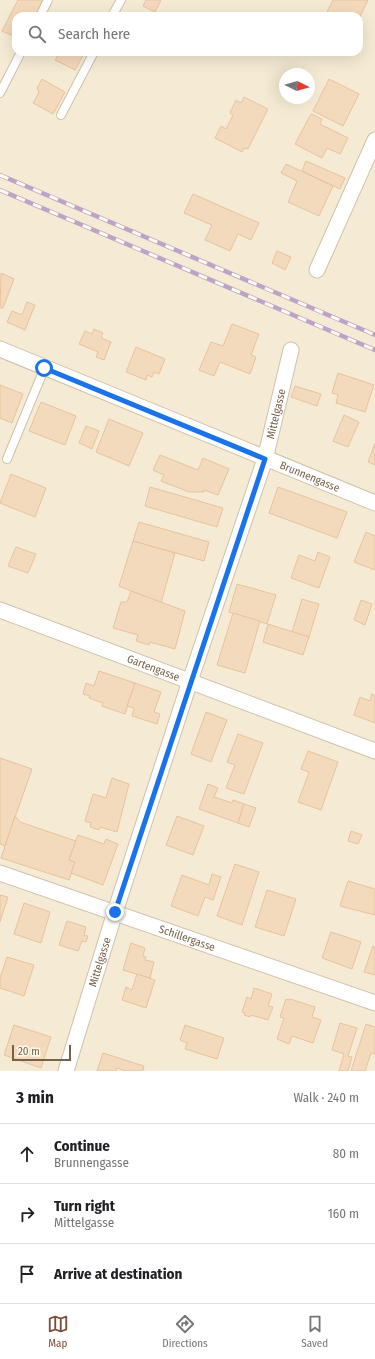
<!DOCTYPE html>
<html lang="en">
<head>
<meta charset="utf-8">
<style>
	body { margin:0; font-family:"Fira Sans Condensed",sans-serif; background:#f2f2f2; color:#202124 }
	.compass { position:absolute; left:279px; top:68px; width:36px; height:36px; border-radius:50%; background:#fff; box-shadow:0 4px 16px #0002; rotate:95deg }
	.scale { position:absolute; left:12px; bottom:10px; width:59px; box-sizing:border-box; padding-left:4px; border:2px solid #786149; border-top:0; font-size:11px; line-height:14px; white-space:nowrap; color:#786149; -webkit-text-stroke:3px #fffbed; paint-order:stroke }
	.stop { position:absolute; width:12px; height:12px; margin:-9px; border:3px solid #1a73e8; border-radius:50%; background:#fff }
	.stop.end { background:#1a73e8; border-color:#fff; box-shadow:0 1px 4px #0008 }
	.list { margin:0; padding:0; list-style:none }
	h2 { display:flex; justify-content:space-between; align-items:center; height:52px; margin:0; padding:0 16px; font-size:17px }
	h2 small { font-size:13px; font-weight:400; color:#757577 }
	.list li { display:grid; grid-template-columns:26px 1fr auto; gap:12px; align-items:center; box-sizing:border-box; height:60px; padding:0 16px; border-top:1px solid #e0e0e0 }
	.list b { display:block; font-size:15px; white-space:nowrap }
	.list p { margin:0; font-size:13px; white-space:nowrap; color:#757577 }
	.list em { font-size:13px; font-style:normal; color:#757577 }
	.icon { flex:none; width:22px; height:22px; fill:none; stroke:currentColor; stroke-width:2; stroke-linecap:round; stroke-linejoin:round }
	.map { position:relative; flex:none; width:375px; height:1071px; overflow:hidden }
	.search { position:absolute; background:#fff; box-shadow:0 4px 16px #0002; left:12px; right:12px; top:12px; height:44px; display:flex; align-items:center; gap:10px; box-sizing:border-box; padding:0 14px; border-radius:12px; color:#757577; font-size:15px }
	.sheet { height:232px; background:#fff }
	nav { display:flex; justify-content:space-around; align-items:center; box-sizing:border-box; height:56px; border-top:1px solid #e0e0e0; background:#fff; font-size:11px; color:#757577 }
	nav a { display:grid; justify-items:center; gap:2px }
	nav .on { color:#7c4d33 }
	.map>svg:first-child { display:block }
</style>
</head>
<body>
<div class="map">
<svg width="375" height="1071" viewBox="0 0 375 1071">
	<rect width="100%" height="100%" fill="#fdf8e6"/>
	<path fill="#f5ebd4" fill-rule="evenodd" d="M0,0h375v1071h-375zM16,16h343v36h-343zM285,74h24v24h-24z"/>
	<g fill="#f4dabc" stroke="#e7c39c">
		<polygon points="18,0 43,0 35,16 16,16 16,37 2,31"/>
		<polygon points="146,0 161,0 155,12 143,6"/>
		<polygon points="333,0 368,0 359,19 359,16 325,16"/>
		<polygon points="60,52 85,52 75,70 55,60"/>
		<polygon points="42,79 65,92 53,114 33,103 39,92 37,88"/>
		<polygon points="329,79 359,94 343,126 313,111"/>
		<polygon points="244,97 268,109 248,149 244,148 242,152 215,138 221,126 226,129 233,115 230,113 236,100 241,103"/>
		<polygon points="311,114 322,119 320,124 348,138 340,154 327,148 322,158 295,144"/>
		<polygon points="306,161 345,178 340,189 302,171"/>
		<polygon points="286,164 333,186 319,216 288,202 297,181 281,173"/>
		<polygon points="193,194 259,223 251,240 238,234 230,251 205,240 212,225 184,213"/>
		<polygon points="277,251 291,257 285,270 272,263"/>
		<polygon points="1,273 14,279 3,308 0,308"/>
		<polygon points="27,302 35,305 25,330 7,322 12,311 22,315"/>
		<polygon points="232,324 259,334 251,355 256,357 250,374 220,362 214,376 199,370 211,342 223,346"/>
		<polygon points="94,329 103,333 101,338 111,342 104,360 96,357 98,352 79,344 85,331 92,334"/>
		<polygon points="136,347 165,359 159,374 154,372 152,377 147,375 146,380 126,372"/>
		<polygon points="338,373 374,385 365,412 336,403 338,395 332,393"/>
		<polygon points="0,385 23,394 12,423 0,418"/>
		<polygon points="295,386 321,394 317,406 291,397"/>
		<polygon points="41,402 76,416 65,445 29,431"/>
		<polygon points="344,415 359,422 348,447 333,441"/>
		<polygon points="109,419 143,433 129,466 96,452"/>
		<polygon points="86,426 99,431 92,449 79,443"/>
		<polygon points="375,443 375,465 368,462"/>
		<polygon points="160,455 198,470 203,458 229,469 218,495 204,490 204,492 189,492 161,481 164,475 153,470"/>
		<polygon points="11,474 46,488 35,517 0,503"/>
		<polygon points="150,487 223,508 217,527 145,506"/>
		<polygon points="278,487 347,512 337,538 269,513"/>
		<polygon points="139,522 209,542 204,561 133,541"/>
		<polygon points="366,532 375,536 375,570 354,562"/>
		<polygon points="133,541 175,553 161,603 119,586"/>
		<polygon points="16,547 36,554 28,573 8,566"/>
		<polygon points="318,552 330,557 319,588 291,578 299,555 315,561"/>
		<polygon points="237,584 276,595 267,624 229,612"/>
		<polygon points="131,591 185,611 175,649 150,642 149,645 136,641 138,635 113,628 121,602 127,602"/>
		<polygon points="302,599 319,604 309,637 292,632"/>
		<polygon points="361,600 372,604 365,625 354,620"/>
		<polygon points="233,613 260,621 245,673 217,665"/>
		<polygon points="268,624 309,637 303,655 263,642"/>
		<polygon points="99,671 135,683 125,714 102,706 103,703 89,698 90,696 83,694 86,683 94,686"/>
		<polygon points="135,683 161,692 154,712 160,714 157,724 132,716 134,708 127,706"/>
		<polygon points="372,694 375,695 375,723 354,715 360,697 370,701"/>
		<polygon points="206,712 227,720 211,762 191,754"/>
		<polygon points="238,734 263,743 244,794 226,788 235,765 227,762"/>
		<polygon points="308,751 338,762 321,810 298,802 309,772 301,769"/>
		<polygon points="0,758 32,769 5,846 0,844"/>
		<polygon points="112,778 129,784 117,832 100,827 99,830 90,827 91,823 85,821 93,794 106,798"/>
		<polygon points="208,784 218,788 214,797 232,803 233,800 244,804 238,823 199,809"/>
		<polygon points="244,804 256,808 249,827 238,823"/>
		<polygon points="15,816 20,822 76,841 69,860 75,862 69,880 1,858"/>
		<polygon points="177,816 204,826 193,855 166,845"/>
		<polygon points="351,831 362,835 358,844 348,841"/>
		<polygon points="78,835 104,844 106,839 118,844 103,885 71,873 75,862 69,860"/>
		<polygon points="235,864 259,872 242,925 217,916"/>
		<polygon points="212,874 221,877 213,900 205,897 198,916 171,906 182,875 209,885"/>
		<polygon points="348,881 375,889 375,915 340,906"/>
		<polygon points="267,890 296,899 284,936 255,927"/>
		<polygon points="0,895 8,897 0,922"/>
		<polygon points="24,903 50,912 41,943 14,934"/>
		<polygon points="67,921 86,927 84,935 88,936 86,942 82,941 78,951 59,945"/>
		<polygon points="331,932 361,942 352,969 322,958"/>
		<polygon points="131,943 145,948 143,956 146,957 145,960 154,962 150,978 123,970"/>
		<polygon points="373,946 375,947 375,975 364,972"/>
		<polygon points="7,957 34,965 24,996 0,988 0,978"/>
		<polygon points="137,974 155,980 146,1008 122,1000 126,987 132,990"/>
		<polygon points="254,988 272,994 268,1006 273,1007 268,1020 251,1015 250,1017 244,1015 245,1013 242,1012 247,997 251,999"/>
		<polygon points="286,999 289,1000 290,999 315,1007 312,1017 321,1020 313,1043 292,1036 289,1044 277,1039 284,1018 280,1017"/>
		<polygon points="340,1023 357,1028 348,1056 352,1057 348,1071 339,1071 344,1054 332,1050"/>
		<polygon points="366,1024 375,1027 375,1054 371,1053 365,1071 351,1071"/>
		<polygon points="14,1025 51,1037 41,1068 4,1055"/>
		<polygon points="185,1025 224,1038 217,1059 185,1049 187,1043 180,1040"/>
		<polygon points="103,1053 144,1066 143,1071 126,1071 117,1068 116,1071 97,1071"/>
	</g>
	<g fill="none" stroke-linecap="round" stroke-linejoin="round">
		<defs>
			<g id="service">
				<polyline points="40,16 48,0"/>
				<polyline points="112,16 121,0"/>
				<polyline points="0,93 21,52"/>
				<polyline points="61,115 94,52"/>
				<polyline points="7,459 45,367"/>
			</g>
			<g id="minor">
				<polyline points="317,270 375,140"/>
				<path id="s1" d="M0,349l375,154"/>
				<path id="s2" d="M0,610l375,141"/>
				<path id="s3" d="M0,873l375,130"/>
				<path id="s4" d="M66,1071l49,-159 75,-231 75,-222 26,-109"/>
			</g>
		</defs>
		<use href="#service" stroke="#d0c0ab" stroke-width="10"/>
		<use href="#minor" stroke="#d0c0ab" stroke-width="17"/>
		<use href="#service" stroke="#fff" stroke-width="8"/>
		<use href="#minor" stroke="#fff" stroke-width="15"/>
		<defs>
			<g id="rail">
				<polyline points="0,175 375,335"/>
				<polyline points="0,190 375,350"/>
			</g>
		</defs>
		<use href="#rail" stroke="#bca3c8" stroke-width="4.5"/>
		<use href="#rail" stroke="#fffbed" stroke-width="3" stroke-dasharray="9" stroke-linecap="butt"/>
	</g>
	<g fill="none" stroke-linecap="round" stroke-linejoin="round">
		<polyline stroke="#1a73e8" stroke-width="5" points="44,368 265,459 115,912"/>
	</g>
	<g text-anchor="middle" stroke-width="4" stroke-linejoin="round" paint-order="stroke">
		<g font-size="11" fill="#786149" stroke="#fffbed">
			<text dy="4" stroke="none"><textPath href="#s4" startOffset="690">Mittelgasse</textPath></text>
			<text dy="4" stroke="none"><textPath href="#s1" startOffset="335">Brunnengasse</textPath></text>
			<text dy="4" stroke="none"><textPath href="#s2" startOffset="164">Gartengasse</textPath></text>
			<text dy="4" stroke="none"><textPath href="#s3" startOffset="198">Schillergasse</textPath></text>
			<text dy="4" stroke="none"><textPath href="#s4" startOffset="114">Mittelgasse</textPath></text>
		</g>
	</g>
</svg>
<svg class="compass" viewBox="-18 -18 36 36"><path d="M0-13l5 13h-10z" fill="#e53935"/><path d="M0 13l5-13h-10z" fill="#757577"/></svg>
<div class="scale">20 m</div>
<div class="stop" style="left:44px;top:368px"></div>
<div class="stop end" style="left:115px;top:912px"></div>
<div class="search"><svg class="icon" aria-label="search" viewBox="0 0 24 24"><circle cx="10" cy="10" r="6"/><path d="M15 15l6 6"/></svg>Search here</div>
</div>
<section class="sheet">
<h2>3 min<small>Walk · 240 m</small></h2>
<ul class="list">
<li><svg class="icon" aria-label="ahead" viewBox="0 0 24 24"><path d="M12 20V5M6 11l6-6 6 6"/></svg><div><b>Continue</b><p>Brunnengasse</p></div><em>80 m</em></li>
<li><svg class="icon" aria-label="right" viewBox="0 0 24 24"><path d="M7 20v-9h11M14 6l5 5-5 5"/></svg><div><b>Turn right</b><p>Mittelgasse</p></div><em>160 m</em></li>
<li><svg class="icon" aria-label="arrive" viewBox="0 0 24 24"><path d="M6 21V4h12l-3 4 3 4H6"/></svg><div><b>Arrive at destination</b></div></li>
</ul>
</section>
<nav>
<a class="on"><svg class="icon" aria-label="map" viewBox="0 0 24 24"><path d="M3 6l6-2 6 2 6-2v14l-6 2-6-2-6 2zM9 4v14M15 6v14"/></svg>Map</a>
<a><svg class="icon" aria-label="directions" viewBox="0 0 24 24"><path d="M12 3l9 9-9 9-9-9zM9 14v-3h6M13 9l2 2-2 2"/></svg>Directions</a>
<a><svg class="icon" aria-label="saved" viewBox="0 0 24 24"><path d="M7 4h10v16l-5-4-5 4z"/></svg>Saved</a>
</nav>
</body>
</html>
